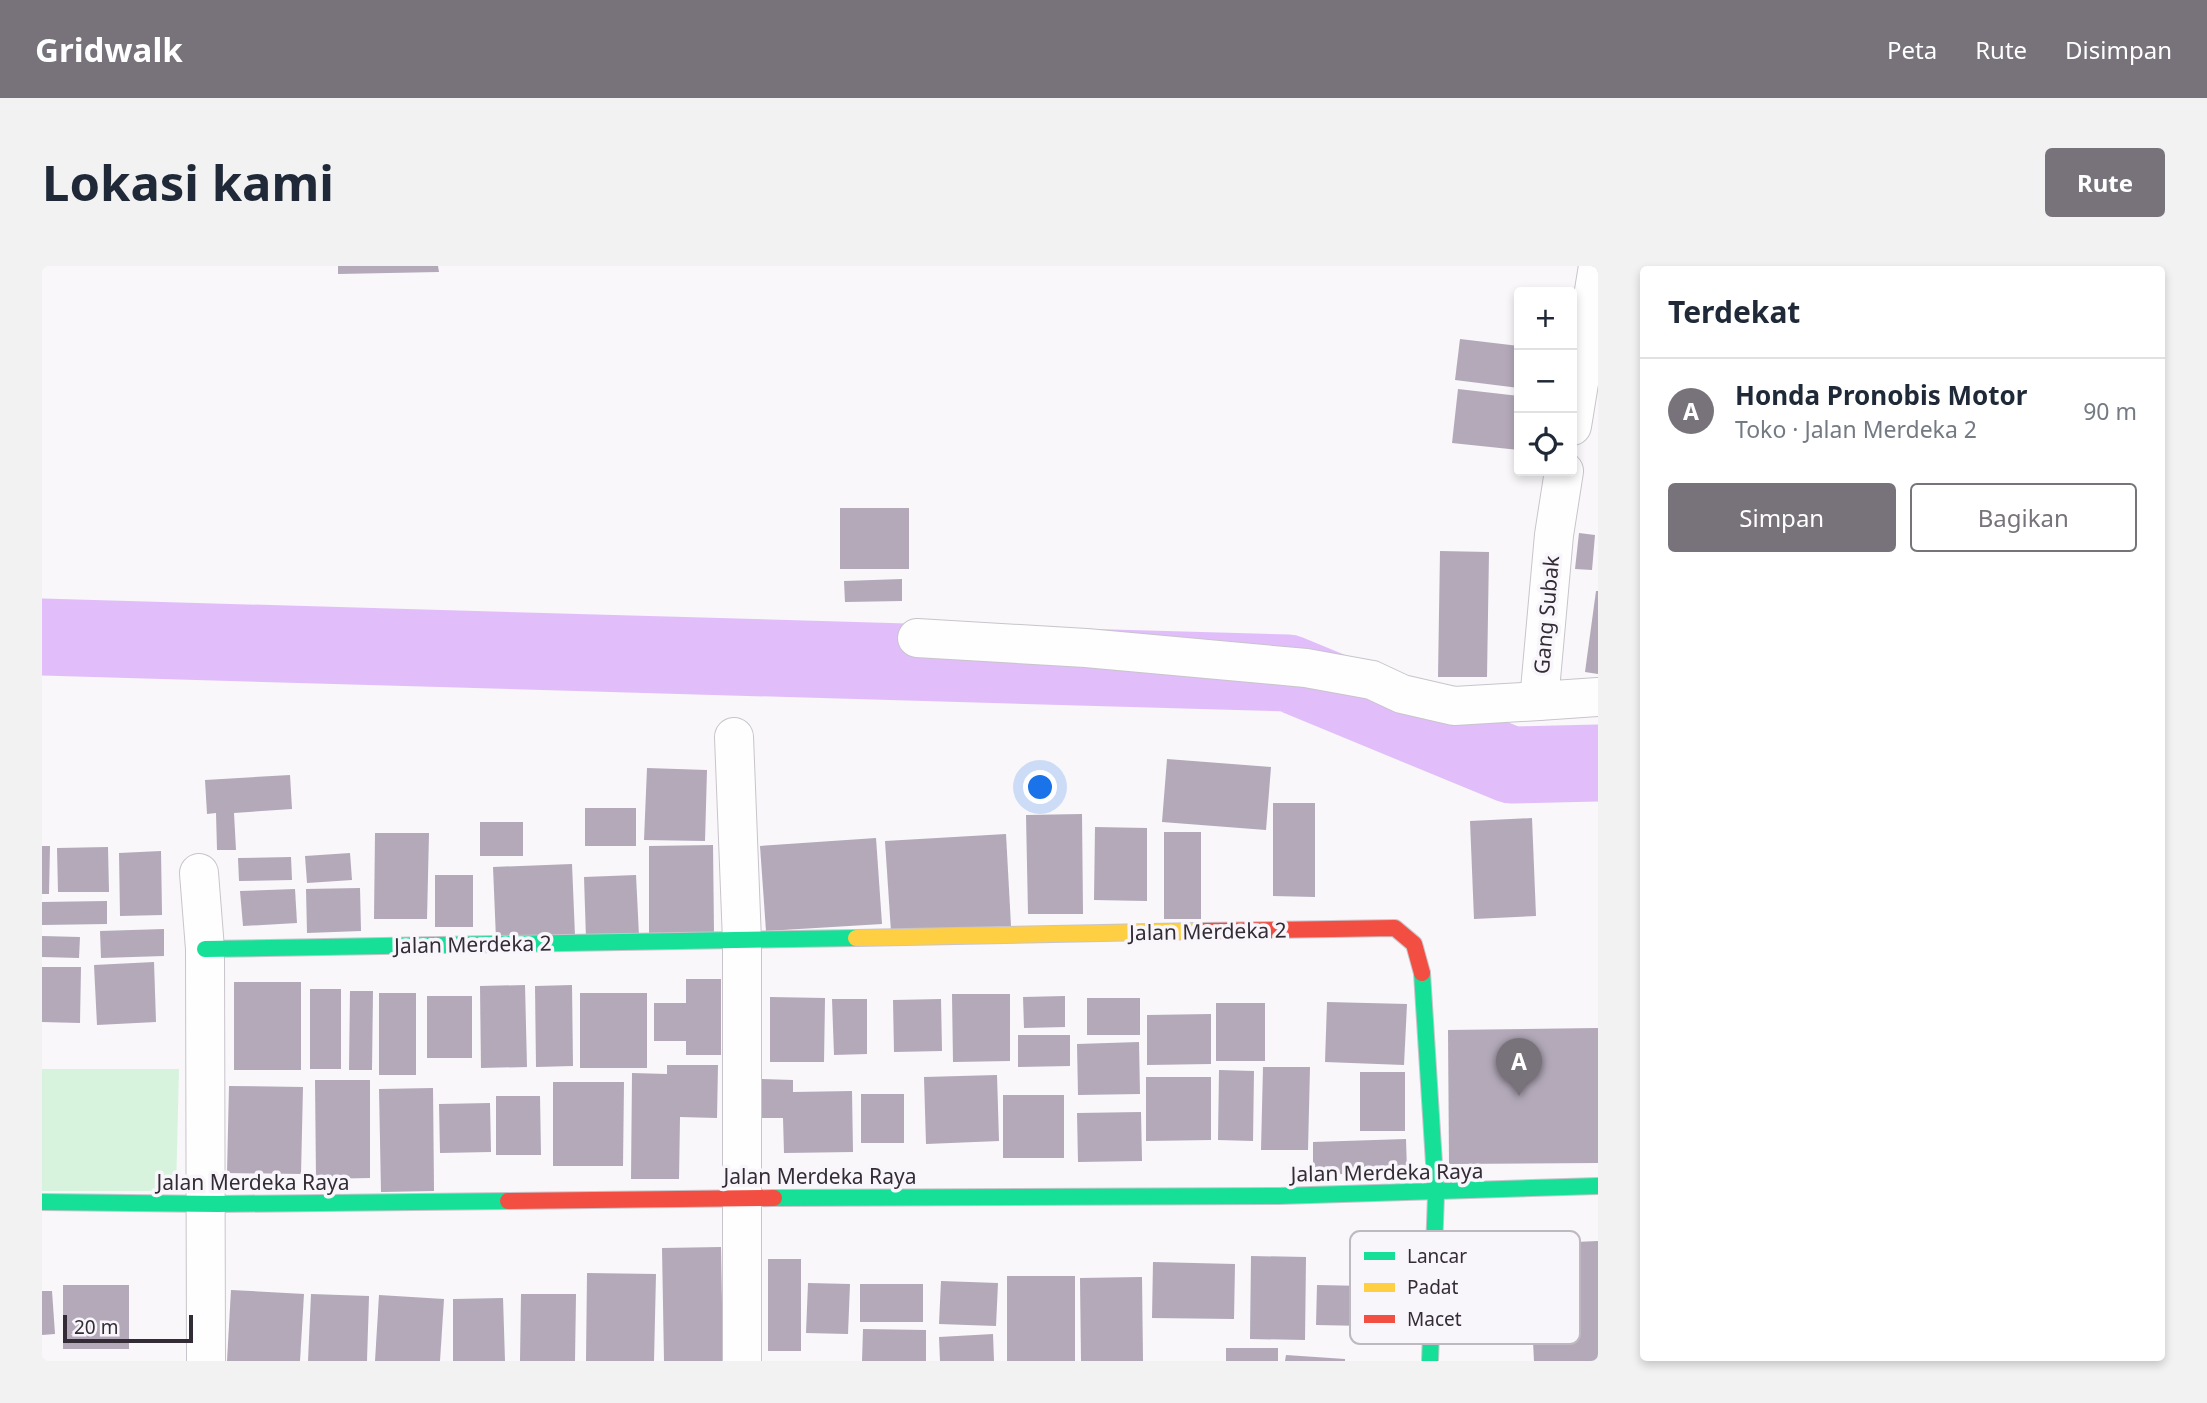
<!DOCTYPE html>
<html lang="id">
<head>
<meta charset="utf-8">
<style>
	body { margin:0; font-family:"Noto Sans",sans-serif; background:#f2f2f3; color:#1f2937 }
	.controls { position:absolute; right:21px; top:21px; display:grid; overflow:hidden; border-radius:7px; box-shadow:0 4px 10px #0003 }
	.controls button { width:63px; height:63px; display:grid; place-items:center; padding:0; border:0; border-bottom:2px solid #e0e1e3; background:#fff; color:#1f2937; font:35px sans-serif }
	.scale { position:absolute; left:21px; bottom:18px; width:130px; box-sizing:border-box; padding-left:7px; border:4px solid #332c37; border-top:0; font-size:19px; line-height:24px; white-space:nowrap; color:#332c37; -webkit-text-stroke:5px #f9f6fb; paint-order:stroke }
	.you { position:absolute; left:999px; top:522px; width:24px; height:24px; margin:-18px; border:5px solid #fff; border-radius:50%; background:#1a73e8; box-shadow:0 0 0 10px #1a73e833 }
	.badge { display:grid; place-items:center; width:46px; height:46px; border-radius:50%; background:#78737b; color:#fff; font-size:23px; font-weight:700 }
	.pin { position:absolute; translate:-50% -58px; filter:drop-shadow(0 2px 4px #0008) }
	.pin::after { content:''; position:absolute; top:37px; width:24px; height:21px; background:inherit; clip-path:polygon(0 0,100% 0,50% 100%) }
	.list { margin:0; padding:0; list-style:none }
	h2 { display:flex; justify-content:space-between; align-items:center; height:91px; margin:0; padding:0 28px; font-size:30px }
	h2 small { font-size:23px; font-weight:400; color:#747a83 }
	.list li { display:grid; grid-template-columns:46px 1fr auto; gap:21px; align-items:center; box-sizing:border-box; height:105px; padding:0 28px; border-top:2px solid #e0e1e3 }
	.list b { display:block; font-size:26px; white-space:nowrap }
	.list p { margin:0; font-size:23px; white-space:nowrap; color:#747a83 }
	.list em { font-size:23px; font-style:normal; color:#747a83 }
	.actions { display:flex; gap:14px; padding:21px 28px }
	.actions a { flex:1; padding:16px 0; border:2px solid #78737b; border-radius:7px; text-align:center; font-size:24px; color:#78737b }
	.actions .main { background:#78737b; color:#fff }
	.icon { flex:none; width:38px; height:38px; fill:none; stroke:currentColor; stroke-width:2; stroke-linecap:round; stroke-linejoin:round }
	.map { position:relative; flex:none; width:1556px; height:1095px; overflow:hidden; border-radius:7px }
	header { display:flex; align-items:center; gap:42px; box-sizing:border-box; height:98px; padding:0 35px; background:#78737b; color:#fff }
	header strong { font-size:33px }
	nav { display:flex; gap:38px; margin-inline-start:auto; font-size:24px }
	.intro { display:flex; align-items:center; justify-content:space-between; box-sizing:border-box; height:168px; padding:0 42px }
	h1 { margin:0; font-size:49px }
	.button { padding:18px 32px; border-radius:7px; background:#78737b; color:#fff; font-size:24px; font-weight:700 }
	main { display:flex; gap:42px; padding:0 42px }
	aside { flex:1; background:#fff; border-radius:7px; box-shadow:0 4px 10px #0003 }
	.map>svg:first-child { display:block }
</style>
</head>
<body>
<header>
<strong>Gridwalk</strong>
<nav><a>Peta</a><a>Rute</a><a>Disimpan</a></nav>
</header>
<div class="intro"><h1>Lokasi kami</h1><a class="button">Rute</a></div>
<main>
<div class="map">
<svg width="1556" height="1095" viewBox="0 0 1556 1095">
	<rect width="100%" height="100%" fill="#f9f7fa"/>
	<polygon fill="#d7f3de" points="0,803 137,803 134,925 0,925"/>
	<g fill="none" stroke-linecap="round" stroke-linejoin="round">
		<polyline stroke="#e1befa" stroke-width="77" points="0,371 1246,407 1469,499 1556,497"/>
	</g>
	<g fill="#b3a9b9">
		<polygon points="296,0 396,0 397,6 296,8"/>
		<polygon points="1418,73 1477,80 1477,122 1413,114"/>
		<polygon points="1416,123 1477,130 1477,184 1410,177"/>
		<rect x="798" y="242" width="69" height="61"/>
		<polygon points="1537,267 1553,269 1550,304 1533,303"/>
		<polygon points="1398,285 1447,286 1445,411 1396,411"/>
		<polygon points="860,313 860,335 803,336 802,315"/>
		<polygon points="1554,325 1556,325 1556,408 1543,406"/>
		<polygon points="1125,493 1229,501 1224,564 1120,556"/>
		<polygon points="605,502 665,504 663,575 602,574"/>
		<polygon points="248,509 250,543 192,547 194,584 175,584 174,547 165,548 163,514"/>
		<polygon points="1231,537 1273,537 1273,631 1231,630"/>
		<rect x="543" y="542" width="51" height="38"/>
		<polygon points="1040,548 1041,648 986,648 984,549"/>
		<polygon points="1490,552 1494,650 1432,653 1428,555"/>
		<rect x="438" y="556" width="43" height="34"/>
		<polygon points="1053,561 1105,562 1105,635 1052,634"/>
		<rect x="1122" y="566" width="37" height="87"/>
		<polygon points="333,567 387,567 385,653 332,653"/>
		<polygon points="964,568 969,660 849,666 843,575"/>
		<polygon points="834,572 840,658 724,665 718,580"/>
		<polygon points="671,579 672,668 607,669 607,580"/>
		<polygon points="0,580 8,580 7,628 0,628"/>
		<polygon points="66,581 67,626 16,626 15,582"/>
		<polygon points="119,585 120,649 78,650 77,587"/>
		<polygon points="308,587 310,614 265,617 263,590"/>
		<polygon points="249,591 250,614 197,615 196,592"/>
		<polygon points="530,598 533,670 454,673 451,601"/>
		<rect x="393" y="609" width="38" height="52"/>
		<polygon points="594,609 597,670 544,673 542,611"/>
		<polygon points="318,622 319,665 265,667 264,623"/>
		<polygon points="253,623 255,657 201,660 198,625"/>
		<polygon points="65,635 65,658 0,659 0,636"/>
		<polygon points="122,663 122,690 59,692 58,665"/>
		<polygon points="0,670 38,671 37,692 0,691"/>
		<polygon points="112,696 114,756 55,759 52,699"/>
		<polygon points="0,701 39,701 38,757 0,756"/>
		<polygon points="644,713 679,713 679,789 644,789 644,775 612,775 612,737 644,737"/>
		<rect x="192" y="716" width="67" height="88"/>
		<polygon points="483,719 485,801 439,802 438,720"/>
		<polygon points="530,719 531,800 494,801 493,720"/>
		<rect x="268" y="723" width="31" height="80"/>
		<polygon points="308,725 331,725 330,804 307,804"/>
		<rect x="337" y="727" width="37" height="82"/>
		<rect x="538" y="727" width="67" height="75"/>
		<polygon points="910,728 968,728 968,795 911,796"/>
		<rect x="385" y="730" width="45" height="62"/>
		<polygon points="1023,730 1023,761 982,762 981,731"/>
		<polygon points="728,731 783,732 782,796 728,796"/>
		<rect x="1045" y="732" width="53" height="37"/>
		<polygon points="790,733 825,733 825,788 792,789"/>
		<polygon points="899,733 900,785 852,786 851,734"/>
		<polygon points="1285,736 1365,738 1362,799 1283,796"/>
		<rect x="1174" y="737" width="49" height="58"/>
		<polygon points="1169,748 1169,798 1105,799 1105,749"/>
		<polygon points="1556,762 1556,897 1407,898 1406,764"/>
		<polygon points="976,769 1028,769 1028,800 976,801"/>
		<polygon points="1097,776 1098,828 1036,829 1035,778"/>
		<polygon points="625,799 676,799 675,852 638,851 637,913 589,913 590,807 625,808"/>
		<polygon points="1221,801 1268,801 1266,884 1219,884"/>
		<polygon points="1177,804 1212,805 1211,875 1176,874"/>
		<rect x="1318" y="806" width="45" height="59"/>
		<polygon points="955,809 957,875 884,878 882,811"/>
		<polygon points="1104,811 1169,811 1169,874 1104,875"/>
		<polygon points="719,813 751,814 751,826 810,825 811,886 742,887 741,852 719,852"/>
		<polygon points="273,814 328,814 328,912 274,913"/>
		<polygon points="511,816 582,816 581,900 511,900"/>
		<polygon points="187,820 261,821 259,908 185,907"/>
		<polygon points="391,822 392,925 339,926 337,823"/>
		<rect x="819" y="828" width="43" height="49"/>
		<rect x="961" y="829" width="61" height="63"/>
		<polygon points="454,830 498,830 499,889 454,889"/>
		<polygon points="448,837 449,886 398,887 397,838"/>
		<polygon points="1099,846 1100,895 1036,896 1035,847"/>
		<polygon points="1364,873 1365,906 1271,909 1271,876"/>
		<polygon points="1556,975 1556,1095 1492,1095 1486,978"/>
		<polygon points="679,981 681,1095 622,1095 620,982"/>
		<polygon points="1209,990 1264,991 1263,1074 1208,1073"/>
		<rect x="726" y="993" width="33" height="92"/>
		<polygon points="1111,996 1193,998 1192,1053 1110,1052"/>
		<polygon points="545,1007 614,1008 612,1095 544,1095"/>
		<rect x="965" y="1010" width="68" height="85"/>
		<polygon points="1100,1011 1101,1095 1039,1095 1038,1012"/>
		<polygon points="899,1015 956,1017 954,1060 897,1058"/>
		<polygon points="766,1017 808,1018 806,1068 764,1067"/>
		<rect x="818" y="1018" width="63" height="38"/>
		<rect x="21" y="1019" width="66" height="64"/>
		<polygon points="1275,1019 1324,1020 1323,1060 1274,1059"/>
		<polygon points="189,1024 262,1028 258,1095 185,1095"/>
		<polygon points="0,1025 10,1025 13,1068 0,1069"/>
		<polygon points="269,1028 327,1030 325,1095 266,1095"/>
		<polygon points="479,1028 534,1028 533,1095 478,1095"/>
		<polygon points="337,1029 402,1033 398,1095 333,1095"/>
		<polygon points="461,1032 463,1095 411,1095 411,1033"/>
		<polygon points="821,1063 884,1064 884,1095 820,1095"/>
		<polygon points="951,1068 952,1095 898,1095 897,1071"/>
		<rect x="1184" y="1082" width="52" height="13"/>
		<polygon points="1244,1089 1303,1093 1303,1095 1243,1095"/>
	</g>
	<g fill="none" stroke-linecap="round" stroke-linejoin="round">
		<defs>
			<g id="street">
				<polyline points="1530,160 1556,0"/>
				<polyline points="1522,205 1512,269 1497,435 1556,431"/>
				<polyline points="875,372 1044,382 1264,402 1330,414 1360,428 1412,440 1497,435"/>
				<polyline points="692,471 700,675 700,1095"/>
				<polyline points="157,607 163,683 164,1095"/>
			</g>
			<g id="fast">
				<polyline points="163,683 814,672"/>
				<polyline points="1380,707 1394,929 1388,1095"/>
				<polyline points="732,932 1237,930 1556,920"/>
				<polyline points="0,936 176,938 466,935"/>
			</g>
			<polyline id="slow" points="814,672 1159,665"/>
			<g id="jam">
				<polyline points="1159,665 1353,662 1372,678 1380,707"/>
				<polyline points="466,935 732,932"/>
			</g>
		</defs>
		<use href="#street" stroke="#c8c4cb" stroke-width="40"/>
		<use href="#fast" stroke="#c8c4cb" stroke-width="18"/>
		<use href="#slow" stroke="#c8c4cb" stroke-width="18"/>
		<use href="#jam" stroke="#c8c4cb" stroke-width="18"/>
		<use href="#street" stroke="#fefefe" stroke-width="38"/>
		<use href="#fast" stroke="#16e098" stroke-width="16"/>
		<use href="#slow" stroke="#ffcf43" stroke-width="16"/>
		<use href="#jam" stroke="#f24e42" stroke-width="16"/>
	</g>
	<g text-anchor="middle" stroke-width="7" stroke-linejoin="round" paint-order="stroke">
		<g font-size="21" fill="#332c37" stroke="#f9f6fb">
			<text transform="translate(1505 349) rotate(-85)" y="7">Gang Subak</text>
			<text transform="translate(1166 666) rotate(-1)" y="7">Jalan Merdeka 2</text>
			<text transform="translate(431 679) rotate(-1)" y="7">Jalan Merdeka 2</text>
			<text transform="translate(1345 907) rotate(-1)" y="7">Jalan Merdeka Raya</text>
			<text x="778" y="918">Jalan Merdeka Raya</text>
			<text x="211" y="924">Jalan Merdeka Raya</text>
		</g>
	</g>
	<rect x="1308" y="965" width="230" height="113" rx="10" fill="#f9f6fb" stroke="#beb9c0" stroke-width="2"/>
	<rect x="1322" y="986" width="31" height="8" fill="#16e098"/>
	<rect x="1322" y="1017" width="31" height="9" fill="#ffcf43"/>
	<rect x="1322" y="1049" width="31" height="8" fill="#f24e42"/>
	<g font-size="19" fill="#332c37">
		<text x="1365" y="997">Lancar</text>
		<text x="1365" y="1028">Padat</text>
		<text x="1365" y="1060">Macet</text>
	</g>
</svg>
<div class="controls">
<button>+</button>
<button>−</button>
<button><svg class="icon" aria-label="locate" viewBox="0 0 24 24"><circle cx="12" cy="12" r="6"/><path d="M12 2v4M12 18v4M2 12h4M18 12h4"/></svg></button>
</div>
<div class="scale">20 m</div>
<div class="you"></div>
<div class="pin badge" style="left:1477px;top:830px">A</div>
</div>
<aside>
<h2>Terdekat<small></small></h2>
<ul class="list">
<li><span class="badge">A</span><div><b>Honda Pronobis Motor</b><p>Toko · Jalan Merdeka 2</p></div><em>90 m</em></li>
</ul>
<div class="actions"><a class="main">Simpan</a><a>Bagikan</a></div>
</aside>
</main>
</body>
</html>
